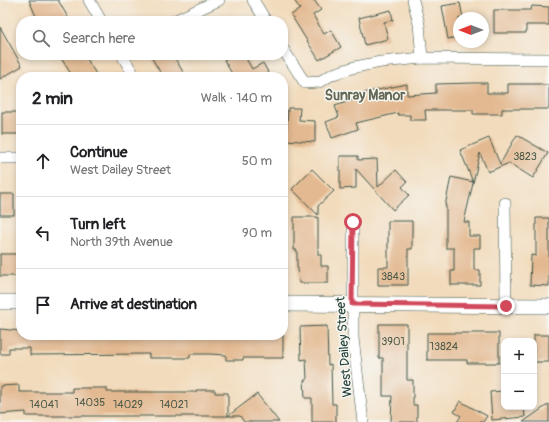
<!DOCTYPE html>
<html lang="en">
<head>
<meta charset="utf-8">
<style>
	body { margin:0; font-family:Pangolin,sans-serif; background:#f2f2f2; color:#202124 }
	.controls { position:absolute; right:12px; bottom:12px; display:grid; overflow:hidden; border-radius:8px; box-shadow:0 2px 6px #0003 }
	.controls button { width:36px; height:36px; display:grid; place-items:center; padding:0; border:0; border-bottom:1px solid #e0e0e0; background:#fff; color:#202124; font:20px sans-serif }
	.compass { position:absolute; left:453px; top:12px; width:36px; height:36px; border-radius:50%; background:#fff; box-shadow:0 2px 6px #0003; rotate:270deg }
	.stop { position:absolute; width:12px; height:12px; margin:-9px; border:3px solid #d1495b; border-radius:50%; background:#fff }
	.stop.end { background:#d1495b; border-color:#fff; box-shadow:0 1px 4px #0008 }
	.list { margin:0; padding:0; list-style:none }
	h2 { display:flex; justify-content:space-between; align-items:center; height:52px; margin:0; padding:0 16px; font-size:17px }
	h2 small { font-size:13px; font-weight:400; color:#757577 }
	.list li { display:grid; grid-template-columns:26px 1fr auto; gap:12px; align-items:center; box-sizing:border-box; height:72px; padding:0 16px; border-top:1px solid #e0e0e0 }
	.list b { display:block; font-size:15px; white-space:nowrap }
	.list p { margin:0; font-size:13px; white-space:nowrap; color:#757577 }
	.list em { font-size:13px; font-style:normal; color:#757577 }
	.icon { flex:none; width:22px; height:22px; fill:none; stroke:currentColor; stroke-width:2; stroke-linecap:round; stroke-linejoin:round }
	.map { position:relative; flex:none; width:549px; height:422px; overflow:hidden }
	.search { position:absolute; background:#fff; box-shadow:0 2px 6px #0003; left:16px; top:16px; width:272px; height:44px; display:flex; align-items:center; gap:10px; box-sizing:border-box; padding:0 14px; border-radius:16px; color:#757577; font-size:15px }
	.panel { position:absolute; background:#fff; box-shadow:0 2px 6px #0003; left:16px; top:72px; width:272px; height:268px; border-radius:16px }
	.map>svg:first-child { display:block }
</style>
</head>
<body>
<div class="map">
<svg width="549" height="422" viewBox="0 0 549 422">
	<rect width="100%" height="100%" fill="#f6f6f2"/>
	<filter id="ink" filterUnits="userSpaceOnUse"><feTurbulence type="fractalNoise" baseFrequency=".025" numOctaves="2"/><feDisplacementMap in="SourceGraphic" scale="8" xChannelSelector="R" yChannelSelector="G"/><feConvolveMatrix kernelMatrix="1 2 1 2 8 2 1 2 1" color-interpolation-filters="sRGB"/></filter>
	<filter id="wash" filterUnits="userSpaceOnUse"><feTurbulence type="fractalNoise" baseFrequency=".012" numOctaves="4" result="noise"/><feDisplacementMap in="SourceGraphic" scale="16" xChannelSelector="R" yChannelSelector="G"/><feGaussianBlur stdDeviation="0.9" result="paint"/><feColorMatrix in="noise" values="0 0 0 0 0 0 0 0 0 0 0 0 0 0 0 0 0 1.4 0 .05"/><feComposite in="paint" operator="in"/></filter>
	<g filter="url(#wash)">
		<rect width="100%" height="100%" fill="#f2dbbc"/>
		<g id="blocks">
			<g fill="#e3b991">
				<polygon points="29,0 58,0 70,21 38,21"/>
				<polygon points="294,0 314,0 321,10 313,15 324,34 331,30 341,47 319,60 291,15 300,9"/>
				<polygon points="460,3 463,18 459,18 459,37 448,39 442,6"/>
				<polygon points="532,6 549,7 549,25 526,25 526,33 494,33 494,10 531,10"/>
				<polygon points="391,10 393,20 384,22 388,39 365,45 359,18"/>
				<polygon points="0,27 22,66 0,79"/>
				<polygon points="59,55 84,55 98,77 73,77"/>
				<polygon points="150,55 173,55 186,77 163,77"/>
				<polygon points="233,55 244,55 252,69 263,63 269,74 264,77 234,77 224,60"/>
				<polygon points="473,83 487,83 487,93 508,93 508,84 542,84 542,85 549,85 549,109 502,109 502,114 473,114 473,110 425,110 426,120 410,120 410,115 398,115 398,113 356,123 358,129 332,138 326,122 339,117 335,106 359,98 358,94 407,84 407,95 436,93 436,84"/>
				<polygon points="288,108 300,108 299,120 315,121 315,142 286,140"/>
				<rect x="2" y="112" width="19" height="22"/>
				<polygon points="517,135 548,153 533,178 509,163 488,172 480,153 464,222 469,222 469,236 480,236 480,248 474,248 474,270 480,270 480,285 451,285 451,271 454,271 454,248 446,248 446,206 445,206 451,177 473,182 460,150 489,138 500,164"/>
				<polygon points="340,156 358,156 358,160 377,159 378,187 396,170 407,182 402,187 409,195 393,210 356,169 356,188 340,189"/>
				<polygon points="312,169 334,191 318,206 318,215 292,189"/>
				<rect x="0" y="194" width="14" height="21"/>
				<polygon points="294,217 318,217 318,255 321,255 321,266 328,266 328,283 299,283 298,268 297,268 297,250 294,250"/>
				<polygon points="536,218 549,218 549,286 530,285 531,255 536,256"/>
				<polygon points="388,221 412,221 412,249 408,249 408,285 378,285 378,267 388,267"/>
				<rect x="0" y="254" width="20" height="22"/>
				<polygon points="379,324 407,324 407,380 413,380 413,405 417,405 417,422 391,422 392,396 383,396 383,358 379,358"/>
				<polygon points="327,326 328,365 331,364 332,404 336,404 336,422 312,422 312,398 305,398 304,380 307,380 306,359 301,360 300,327"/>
				<polygon points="0,329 21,331 21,335 283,335 283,358 243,358 243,360 226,360 226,355 210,354 190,354 190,358 149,358 149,354 30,355 30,348 9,348 9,354 0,354"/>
				<polygon points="427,333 499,333 499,363 467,363 467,360 427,360"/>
				<rect x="534" y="335" width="15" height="27"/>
				<polygon points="19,385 19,392 72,392 72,388 107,388 107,392 196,392 196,390 215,390 215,393 228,393 228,416 26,416 26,412 0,414 0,386"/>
				<polygon points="504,391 504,407 524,407 525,417 492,420 490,392"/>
				<polygon points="257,394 279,422 244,422 240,416 228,416"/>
				<polygon points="460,401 487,416 483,422 457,422 461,416 454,412"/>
				<polygon points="549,404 549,422 523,422"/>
			</g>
		</g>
	</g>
	<g filter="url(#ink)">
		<use href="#blocks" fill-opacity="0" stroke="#3f5548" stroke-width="1"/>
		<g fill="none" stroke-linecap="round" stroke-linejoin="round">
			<defs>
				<g id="street">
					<polyline points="89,0 101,21"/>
					<polyline points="253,0 266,21"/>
					<polyline points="413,0 419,24 422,58"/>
					<polyline points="174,21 219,0"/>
					<polyline points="283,49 305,83 319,82 333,74 355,67 381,62 422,58 549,59"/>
					<polyline points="122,55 135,77"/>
					<polyline points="0,158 21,158"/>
					<polyline points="505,203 506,305"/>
					<polyline points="353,222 353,338 363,422"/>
				</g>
				<g id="secondary">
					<polyline points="0,302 21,302"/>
					<polyline points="283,304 549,306"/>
				</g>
			</defs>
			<use href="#street" stroke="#3f5548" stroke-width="12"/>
			<use href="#secondary" stroke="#3f5548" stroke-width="16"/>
			<use href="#street" stroke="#fff" stroke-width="11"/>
			<use href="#secondary" stroke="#fff" stroke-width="15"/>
		</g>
	</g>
	<g fill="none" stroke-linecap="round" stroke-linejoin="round" filter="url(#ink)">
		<polyline stroke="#d1495b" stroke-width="5" points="353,222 352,304 506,306"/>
	</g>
	<g text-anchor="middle" stroke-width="3" stroke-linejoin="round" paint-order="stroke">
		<g font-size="11" fill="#505c4b">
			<text x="525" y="160">3823</text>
			<text x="393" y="280">3843</text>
			<text x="393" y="345">3901</text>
			<text x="444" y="350">13824</text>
			<text x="90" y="406">14035</text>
			<text x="44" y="408">14041</text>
			<text x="128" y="408">14029</text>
			<text x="174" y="408">14021</text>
		</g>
		<g font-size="13" fill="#1f3d34" stroke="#f6f6f2">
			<text transform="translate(343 347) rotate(-94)" y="5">West Dailey Street</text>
		</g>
		<g font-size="14" font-weight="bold" fill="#646855" stroke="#f6f6f2">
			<text x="365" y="100">Sunray Manor</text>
		</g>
	</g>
</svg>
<div class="controls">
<button>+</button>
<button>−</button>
</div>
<svg class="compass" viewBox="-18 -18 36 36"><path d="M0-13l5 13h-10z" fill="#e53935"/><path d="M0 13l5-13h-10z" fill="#757577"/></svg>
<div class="stop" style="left:353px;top:222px"></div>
<div class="stop end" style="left:506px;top:306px"></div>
<div class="search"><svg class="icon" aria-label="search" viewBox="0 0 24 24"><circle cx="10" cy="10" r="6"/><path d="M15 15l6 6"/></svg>Search here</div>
<section class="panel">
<h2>2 min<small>Walk · 140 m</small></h2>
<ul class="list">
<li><svg class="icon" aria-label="ahead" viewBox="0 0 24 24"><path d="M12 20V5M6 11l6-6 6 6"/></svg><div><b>Continue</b><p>West Dailey Street</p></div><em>50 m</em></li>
<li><svg class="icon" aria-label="left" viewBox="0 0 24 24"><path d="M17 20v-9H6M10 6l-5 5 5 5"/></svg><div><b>Turn left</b><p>North 39th Avenue</p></div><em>90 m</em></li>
<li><svg class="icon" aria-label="arrive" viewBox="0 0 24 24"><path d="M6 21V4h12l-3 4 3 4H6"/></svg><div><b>Arrive at destination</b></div></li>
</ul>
</section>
</div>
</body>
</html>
